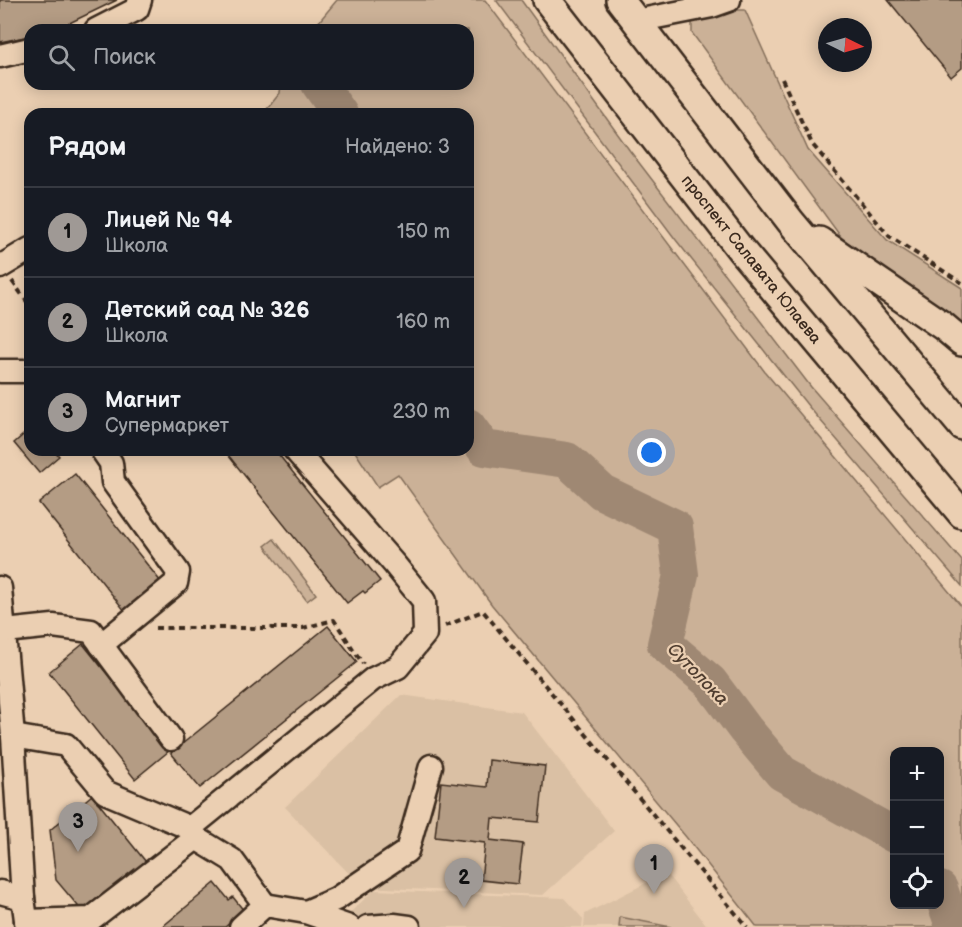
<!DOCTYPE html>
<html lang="ru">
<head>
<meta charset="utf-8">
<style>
	body { margin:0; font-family:"Balsamiq Sans",sans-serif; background:#242831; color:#f1f3f6 }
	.controls { position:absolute; right:18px; bottom:18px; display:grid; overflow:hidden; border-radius:12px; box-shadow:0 3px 15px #0003 }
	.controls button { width:54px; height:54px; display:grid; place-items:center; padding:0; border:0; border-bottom:2px solid #363941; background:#171b24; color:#f1f3f6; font:30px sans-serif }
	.compass { position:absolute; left:818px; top:18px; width:54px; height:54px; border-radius:50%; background:#171b24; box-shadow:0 3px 15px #0003; rotate:95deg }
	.you { position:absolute; left:652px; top:453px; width:21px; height:21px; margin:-15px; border:4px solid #fff; border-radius:50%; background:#1a73e8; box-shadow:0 0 0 9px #1a73e833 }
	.badge { display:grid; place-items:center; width:39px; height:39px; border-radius:50%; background:#9f9995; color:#111; font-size:20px; font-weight:700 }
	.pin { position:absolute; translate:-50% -50px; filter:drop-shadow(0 2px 3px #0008) }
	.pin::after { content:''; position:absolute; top:32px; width:21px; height:18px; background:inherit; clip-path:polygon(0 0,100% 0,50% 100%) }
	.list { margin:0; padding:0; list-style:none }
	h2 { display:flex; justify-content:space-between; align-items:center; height:78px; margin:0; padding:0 24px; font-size:26px }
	h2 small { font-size:20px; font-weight:400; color:#9ea1a6 }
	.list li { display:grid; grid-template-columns:39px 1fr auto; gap:18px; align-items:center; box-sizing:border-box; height:90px; padding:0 24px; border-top:2px solid #363941 }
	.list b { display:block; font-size:22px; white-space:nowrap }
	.list p { margin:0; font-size:20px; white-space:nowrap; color:#9ea1a6 }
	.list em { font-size:20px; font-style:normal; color:#9ea1a6 }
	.icon { flex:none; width:33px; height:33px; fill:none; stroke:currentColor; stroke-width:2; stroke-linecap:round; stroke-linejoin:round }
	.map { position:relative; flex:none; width:962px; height:927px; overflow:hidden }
	.search { position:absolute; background:#171b24; box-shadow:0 3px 15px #0003; left:24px; top:24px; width:450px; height:66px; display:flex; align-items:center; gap:15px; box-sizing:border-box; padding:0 21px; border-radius:18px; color:#9ea1a6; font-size:22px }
	.panel { position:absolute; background:#171b24; box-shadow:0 3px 15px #0003; left:24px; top:108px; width:450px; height:348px; border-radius:18px }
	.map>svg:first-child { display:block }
</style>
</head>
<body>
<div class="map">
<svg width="962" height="927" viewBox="0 0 962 927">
	<rect width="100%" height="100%" fill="#ebcfb2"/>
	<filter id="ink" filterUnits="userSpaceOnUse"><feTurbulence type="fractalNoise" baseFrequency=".0167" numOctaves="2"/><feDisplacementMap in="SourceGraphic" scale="12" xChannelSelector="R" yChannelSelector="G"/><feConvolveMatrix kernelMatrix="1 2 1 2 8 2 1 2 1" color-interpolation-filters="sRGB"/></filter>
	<g filter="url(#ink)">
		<g fill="#dac0a4">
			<polygon points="401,695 522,712 614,831 543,895 362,887 285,807"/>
			<polygon points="666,873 708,927 584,927 585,914"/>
			<polygon points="374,890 564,898 583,919 582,927 335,927"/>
		</g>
		<g fill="#cbb197" stroke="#836e5a" stroke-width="1.5" fill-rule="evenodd">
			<path d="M337,0h148l280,372 197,235v320h-205l-71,-90 -194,-232 -94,-131 -20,13 -24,-37h114v-336h-205l17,-21 1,-9h187v-54h-156zM894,752h46v152h-46z"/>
			<polygon points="496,0 521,0 630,151 811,387 962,561 962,586 809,407 676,240"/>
			<polygon points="735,10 745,10 808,150 887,240 962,288 962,331 841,237 692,33 692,22 700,16"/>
			<polygon points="274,539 316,594 307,601 265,546"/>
			<polygon points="620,917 671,927 619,927"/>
		</g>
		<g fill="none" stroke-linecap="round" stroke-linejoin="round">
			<g stroke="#9f8873" stroke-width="36">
				<polyline points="319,84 340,114"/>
				<polyline points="468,426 484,448 567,460 602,492 675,527 681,575 665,644 710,682 745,729 782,773 894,835"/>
				<polyline points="940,889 951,920 956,927"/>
			</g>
		</g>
		<g fill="#b49c84" stroke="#3b2a1e" stroke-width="1.5">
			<polygon points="0,0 117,0 55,30 30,30 30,36 0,42"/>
			<polygon points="888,0 962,0 962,68 951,77"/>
			<polygon points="30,429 30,450 54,450 59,456 39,473 14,443"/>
			<polygon points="224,450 275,450 380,581 365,593 363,591 347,603"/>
			<polygon points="75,474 161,582 125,611 39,503"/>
			<polygon points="328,626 357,662 200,788 171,753"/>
			<polygon points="83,644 169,751 135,779 49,672"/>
			<polygon points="489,760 545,766 539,822 492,818 490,840 523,844 518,884 481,880 485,843 435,837 441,782 487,787"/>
			<polygon points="92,795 146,862 83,912 56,880 50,830"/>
			<polygon points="215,883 229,900 233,897 244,911 225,927 162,927"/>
		</g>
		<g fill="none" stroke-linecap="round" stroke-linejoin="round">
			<defs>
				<g id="minor">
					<polyline points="636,21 712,6 729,0"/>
					<polyline points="96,30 137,9 140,0"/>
					<polyline points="0,56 30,49"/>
					<polyline points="0,267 30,249"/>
					<polyline points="0,371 30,371"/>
					<polyline points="0,588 13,736 23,898 27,927"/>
					<polyline points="5,631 53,626 91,631 171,739"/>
					<polyline points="101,645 176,583 178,572 113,482 111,463 102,450"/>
					<polyline points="13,736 66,745 105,792 190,828 196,838"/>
					<polyline points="190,828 373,679 398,667 425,634 424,601 395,565 295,450"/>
					<polyline points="0,892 23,898"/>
					<polyline points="265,905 306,912 349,927"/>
					<polyline points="306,912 336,899 407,851 431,766"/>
					<polyline points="26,921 91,919 196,838 232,860 265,905 241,927"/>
					<polyline points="368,927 394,925 409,927"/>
				</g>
				<g id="major">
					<polyline points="547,0 741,250 962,514"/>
					<polyline points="620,0 791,222 962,426"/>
					<polyline points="819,241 943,326 962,342"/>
				</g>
			</defs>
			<use href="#minor" stroke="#3b2a1e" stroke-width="27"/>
			<use href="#major" stroke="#3b2a1e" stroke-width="32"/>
			<g stroke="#3b2a1e" stroke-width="4" stroke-dasharray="6 4.5" stroke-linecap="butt">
				<polyline points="782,79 812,144 889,236 962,283"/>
				<polyline points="12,281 30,306"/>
				<polyline points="445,626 483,611 747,927"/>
				<polyline points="155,628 303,628 334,620 363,664"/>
			</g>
			<use href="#minor" stroke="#ebcfb2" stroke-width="22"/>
			<use href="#major" stroke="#ebcfb2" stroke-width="27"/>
		</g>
	</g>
	<g text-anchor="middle" stroke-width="4.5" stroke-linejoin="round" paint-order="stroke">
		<g font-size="16" fill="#3b2a1e" stroke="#ebcfb2">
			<text transform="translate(752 259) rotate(51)" y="6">проспект Салавата Юлаева</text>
		</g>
		<g font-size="18" font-style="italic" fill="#4f3d2f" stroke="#ebcfb2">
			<text transform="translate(698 674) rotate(46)" y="6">Сутолока</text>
		</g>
	</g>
</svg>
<div class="controls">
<button>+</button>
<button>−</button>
<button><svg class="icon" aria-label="locate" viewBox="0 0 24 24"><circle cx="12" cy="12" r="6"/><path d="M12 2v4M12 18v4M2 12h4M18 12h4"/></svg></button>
</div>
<svg class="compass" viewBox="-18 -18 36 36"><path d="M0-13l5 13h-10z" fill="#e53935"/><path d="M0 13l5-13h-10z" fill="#9ea1a6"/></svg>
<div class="you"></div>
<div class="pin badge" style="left:654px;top:894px">1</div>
<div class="pin badge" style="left:464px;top:908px">2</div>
<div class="pin badge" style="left:78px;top:852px">3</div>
<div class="search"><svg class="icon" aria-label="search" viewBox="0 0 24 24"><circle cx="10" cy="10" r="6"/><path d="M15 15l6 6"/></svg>Поиск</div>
<section class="panel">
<h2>Рядом<small>Найдено: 3</small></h2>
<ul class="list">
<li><span class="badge">1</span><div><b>Лицей № 94</b><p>Школа</p></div><em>150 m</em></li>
<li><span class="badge">2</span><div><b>Детский сад № 326</b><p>Школа</p></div><em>160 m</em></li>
<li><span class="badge">3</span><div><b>Магнит</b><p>Супермаркет</p></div><em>230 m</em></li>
</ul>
</section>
</div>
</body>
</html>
